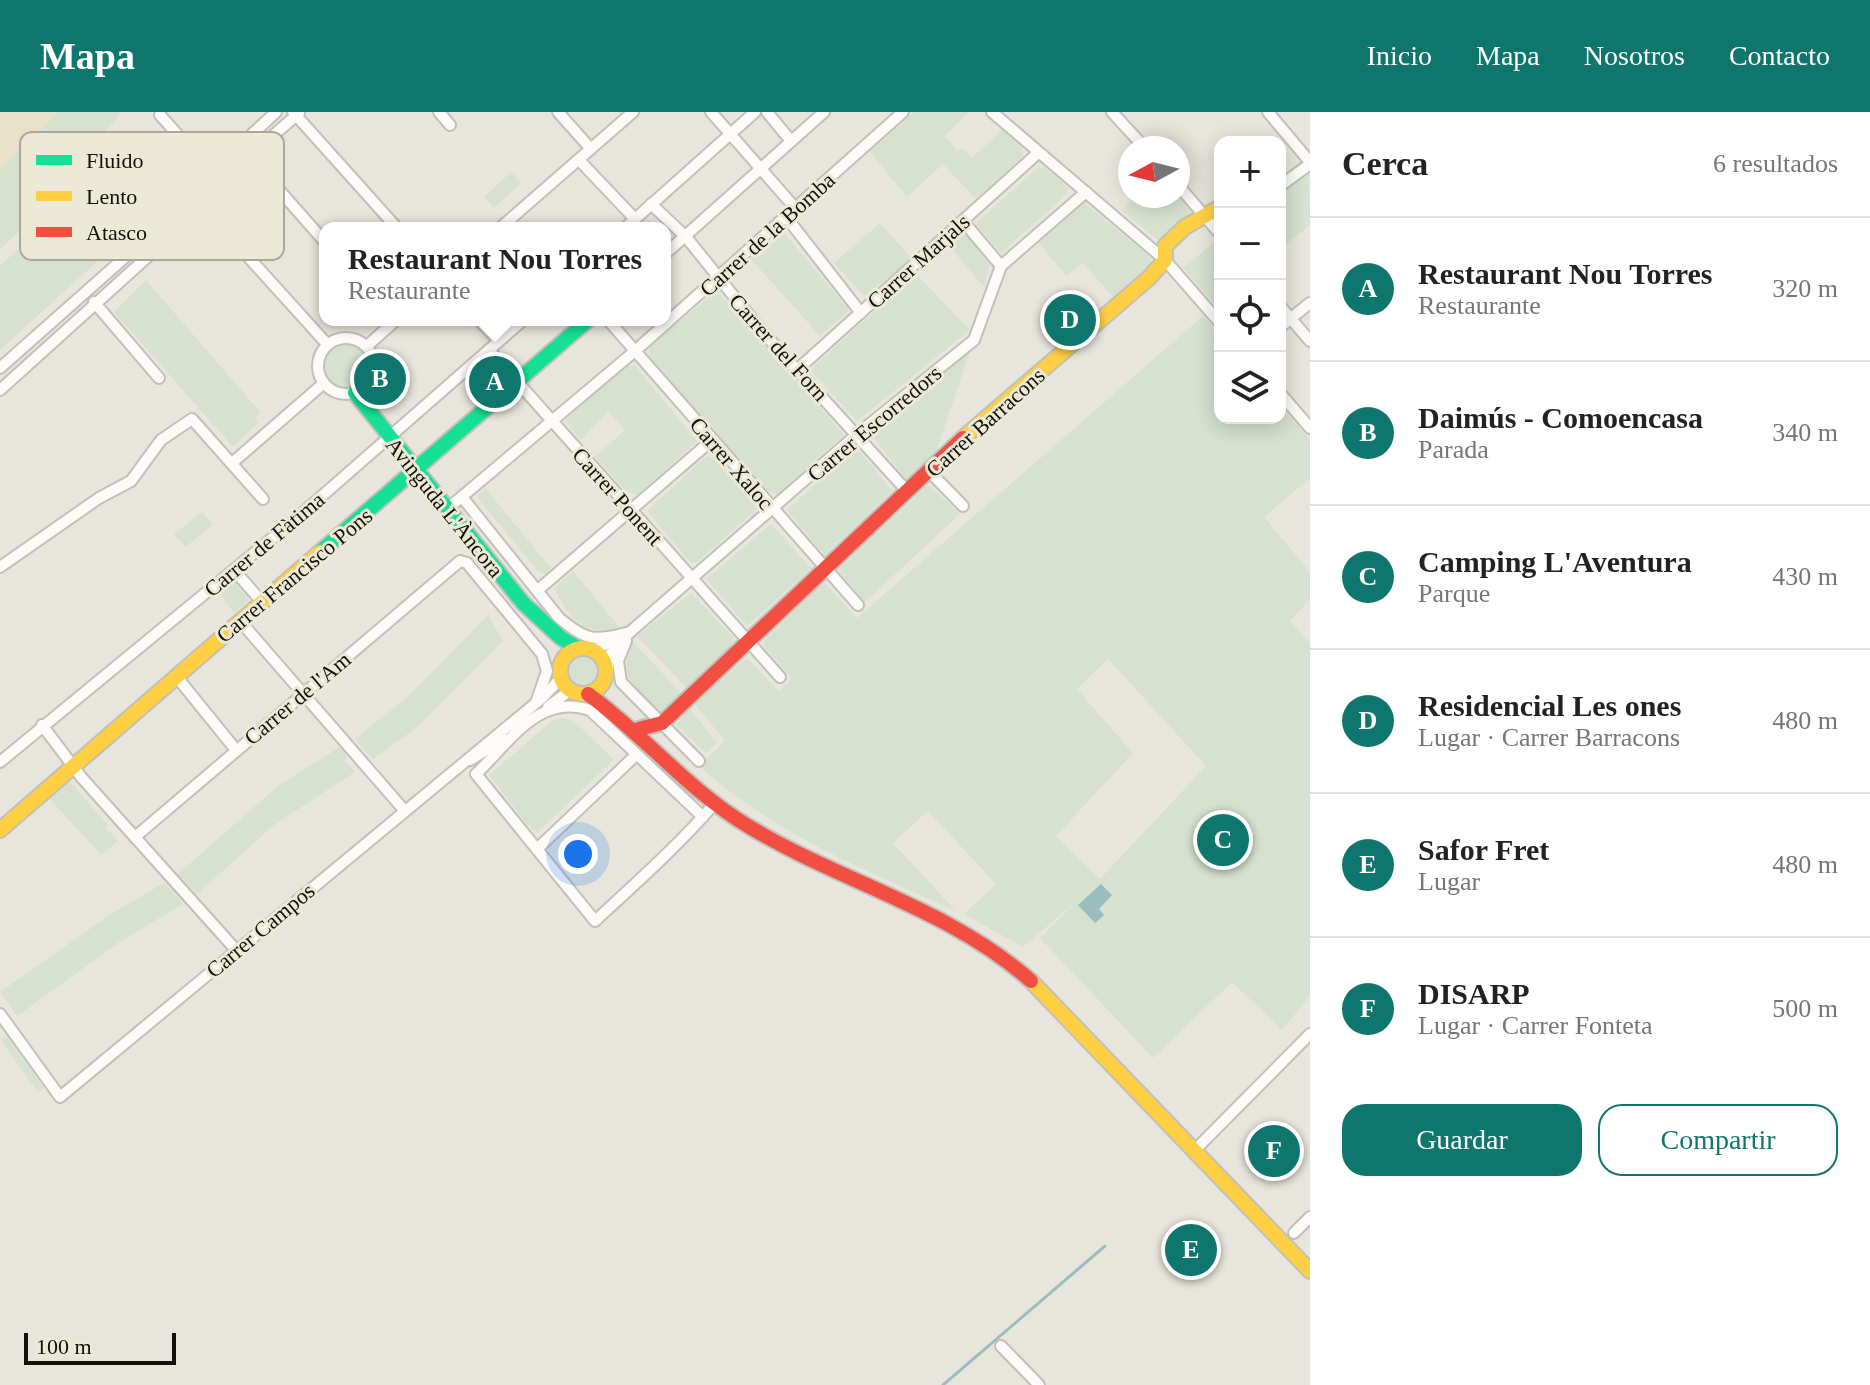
<!DOCTYPE html>
<html lang="es">
<head>
<meta charset="utf-8">
<style>
	body { margin:0; font-family:"Times New Roman",serif; background:#f2f2f2; color:#222 }
	.controls { position:absolute; right:24px; top:24px; display:grid; overflow:hidden; border-radius:16px; box-shadow:0 4px 20px #0003 }
	.controls button { width:72px; height:72px; display:grid; place-items:center; padding:0; border:0; border-bottom:2px solid #e0e0e0; background:#fff; color:#222; font:40px sans-serif }
	.compass { position:absolute; left:1118px; top:24px; width:72px; height:72px; border-radius:50%; background:#fff; box-shadow:0 4px 20px #0003; rotate:263deg }
	.scale { position:absolute; left:24px; bottom:20px; width:152px; box-sizing:border-box; padding-left:8px; border:4px solid #12110b; border-top:0; font-size:22px; line-height:28px; white-space:nowrap; color:#12110b; -webkit-text-stroke:6px #ede9d7; paint-order:stroke }
	.you { position:absolute; left:578px; top:742px; width:28px; height:28px; margin:-20px; border:6px solid #fff; border-radius:50%; background:#1a73e8; box-shadow:0 0 0 12px #1a73e833 }
	.badge { display:grid; place-items:center; width:52px; height:52px; border-radius:50%; background:#0f766e; color:#fff; font-size:26px; font-weight:700 }
	.pin { position:absolute; translate:-50% -50%; border:4px solid #fff; box-shadow:0 2px 8px #0006 }
	.popup { position:absolute; left:319px; top:110px; width:352px; height:104px; box-sizing:border-box; display:grid; place-content:center; border-radius:16px; background:#fff; filter:drop-shadow(0 2px 6px #0005); font-size:26px; white-space:nowrap; color:#767676 }
	.popup b { font-size:30px; color:#222 }
	.popup::after { content:''; position:absolute; left:50%; top:100%; margin-left:-16px; border:16px solid transparent; border-top-color:#fff }
	.list { margin:0; padding:0; list-style:none }
	h2 { display:flex; justify-content:space-between; align-items:center; height:104px; margin:0; padding:0 32px; font-size:34px }
	h2 small { font-size:26px; font-weight:400; color:#767676 }
	.list li { display:grid; grid-template-columns:52px 1fr auto; gap:24px; align-items:center; box-sizing:border-box; height:144px; padding:0 32px; border-top:2px solid #e0e0e0 }
	.list b { display:block; font-size:30px; white-space:nowrap }
	.list p { margin:0; font-size:26px; white-space:nowrap; color:#767676 }
	.list em { font-size:26px; font-style:normal; color:#767676 }
	.actions { display:flex; gap:16px; padding:24px 32px }
	.actions a { flex:1; padding:18px 0; border:2px solid #0f766e; border-radius:24px; text-align:center; font-size:28px; color:#0f766e }
	.actions .main { background:#0f766e; color:#fff }
	.icon { flex:none; width:44px; height:44px; fill:none; stroke:currentColor; stroke-width:2; stroke-linecap:round; stroke-linejoin:round }
	.map { position:relative; flex:none; width:1310px; height:1273px; overflow:hidden }
	header { display:flex; align-items:center; gap:48px; box-sizing:border-box; height:112px; padding:0 40px; background:#0f766e; color:#fff }
	header strong { font-size:38px }
	nav { display:flex; gap:44px; margin-inline-start:auto; font-size:28px }
	main { display:flex }
	aside { flex:1; background:#fff }
	.map>svg:first-child { display:block }
</style>
</head>
<body>
<header>
<strong>Mapa</strong>
<nav><a>Inicio</a><a>Mapa</a><a>Nosotros</a><a>Contacto</a></nav>
</header>
<main>
<div class="map">
<svg width="1310" height="1273" viewBox="0 0 1310 1273">
	<rect width="100%" height="100%" fill="#e8e6dc"/>
	<g fill="#d6e1cf" fill-rule="evenodd">
		<path d="M59,0h63c-14,18 -61,57 -60,80l-62,57v-81z"/>
		<polygon points="914,0 969,0 945,24 958,39 962,36 972,46 1002,18 1022,36 1023,44 976,87 943,52 907,85 870,40"/>
		<polygon points="96,44 147,104 0,238 0,154 71,88"/>
		<polygon points="1044,55 1067,75 1068,81 1001,141 975,112 1037,56"/>
		<polygon points="511,60 521,71 494,96 484,85"/>
		<polygon points="1309,60 1310,113 1280,137 1280,82"/>
		<polygon points="1136,84 1178,84 1193,102 1163,127 1156,127 1121,98"/>
		<polygon points="1084,91 1151,146 1150,154 1113,185 1083,151 1066,164 1039,131"/>
		<polygon points="880,111 912,147 864,184 834,151"/>
		<polygon points="785,122 849,198 820,224 751,147"/>
		<polygon points="960,123 968,123 990,149 984,175 949,134"/>
		<polygon points="1216,129 1220,134 1220,188 1215,192 1183,156"/>
		<polygon points="916,162 970,218 857,309 812,260 813,255"/>
		<polygon points="146,168 261,301 255,306 258,311 233,335 114,200"/>
		<polygon points="715,180 722,184 844,323 777,382 767,379 648,244 650,234"/>
		<path d="M1203,204l17,20v82h60v-13l30,35v38l-46,39 46,55v27l-20,22 20,22v353l-28,34 -50,-48 -79,76 -113,-120 39,-39 -56,48 -59,-33 32,-30 -68,-73 -35,32 63,68c-93,-42 -180,-76 -257,-145l26,-25 -31,-38 53,-45 32,33 13,-13 -29,-33 1,-4 56,-56 5,-2 32,35zM1108,547l98,107 -106,113 -44,-43 77,-83 -56,-64z"/>
		<circle cx="346" cy="254" r="28"/>
		<polygon points="970,239 935,343 906,367 872,323"/>
		<polygon points="626,253 636,255 697,329 637,383 626,379 595,345 625,318 608,299 580,329 565,308"/>
		<polygon points="852,339 861,341 892,379 825,443 787,398"/>
		<polygon points="707,344 717,347 757,397 696,451 691,451 647,399"/>
		<polygon points="928,373 960,402 865,490 838,458"/>
		<polygon points="485,376 551,456 545,462 538,459 480,389 478,384"/>
		<polygon points="202,400 213,413 185,435 174,422"/>
		<polygon points="771,412 811,456 747,514 706,467"/>
		<path d="M573,459l46,56c-36,9 -47,-7 -65,-38z"/>
		<polygon points="233,468 249,488 234,501 219,481"/>
		<polygon points="691,481 734,526 731,535 687,576 637,524"/>
		<polygon points="488,503 503,529 416,616 373,647 355,627 411,582"/>
		<path d="M633,530l49,52 -22,17c-25,-26 -43,-31 -27,-69z"/>
		<circle cx="583" cy="559" r="23"/>
		<polygon points="690,597 717,631 706,641 676,613"/>
		<polygon points="563,606 574,609 614,648 538,720 530,716 489,663 552,609"/>
		<polygon points="340,635 347,644 344,648 355,660 274,713 197,782 178,762 279,673"/>
		<polygon points="70,670 108,713 106,716 118,729 101,743 49,686"/>
		<polygon points="164,771 183,792 118,831 17,904 0,880 111,802"/>
		<polygon points="6,924 44,976 38,980 0,927"/>
	</g>
	<polygon fill="#e9e2c9" points="0,0 59,0 0,56"/>
	<polygon fill="#9cbdbd" points="1101,772 1112,783 1099,797 1104,803 1095,811 1078,793"/>
	<g fill="none" stroke-linecap="round" stroke-linejoin="round">
		<polyline stroke="#9cbdbd" stroke-width="3" points="943,1273 1105,1134"/>
		<defs>
			<g id="street">
				<polyline points="293,0 397,116"/>
				<polyline points="439,0 450,13"/>
				<polyline points="558,0 591,37"/>
				<polyline points="711,0 796,97"/>
				<polyline points="767,0 791,29"/>
				<polyline points="992,0 1165,148 1220,211"/>
				<polyline points="1112,0 1145,36"/>
				<polyline points="1268,0 1310,50"/>
				<polyline points="160,3 211,60"/>
				<polyline points="250,45 324,129"/>
				<polyline points="579,48 635,107"/>
				<polyline points="1178,73 1220,122"/>
				<polyline points="1280,74 1310,52"/>
				<circle cx="196" cy="87" r="12"/>
				<polyline points="195,75 276,0"/>
				<polyline points="207,81 299,1"/>
				<polyline points="651,92 686,125 761,218 907,379"/>
				<polyline points="204,96 327,232"/>
				<polyline points="787,106 861,201"/>
				<polyline points="963,109 1001,154"/>
				<polyline points="500,116 633,0"/>
				<polyline points="625,116 755,0"/>
				<polyline points="665,142 824,0"/>
				<polyline points="94,190 159,266"/>
				<polyline points="1280,194 1310,229"/>
				<polyline points="479,208 499,229"/>
				<polyline points="608,208 858,493"/>
				<polyline points="1280,215 1310,191"/>
				<circle cx="346" cy="254" r="28"/>
				<polyline points="367,234 396,208"/>
				<polyline points="489,238 780,565"/>
				<polyline points="0,256 185,92"/>
				<polyline points="798,257 1038,41"/>
				<polyline points="0,278 185,111 191,98"/>
				<polyline points="1280,281 1310,316"/>
				<polyline points="232,351 324,271"/>
				<polyline points="929,359 963,394"/>
				<path d="M462,385l97,121c29,24 35,23 71,14"/>
				<polyline points="446,398 635,239 903,0"/>
				<polyline points="0,455 99,386 131,369 161,328 192,307 263,387"/>
				<polyline points="234,458 262,490"/>
				<polyline points="538,478 712,328"/>
				<polyline points="240,509 404,698"/>
				<polyline points="626,529 618,549 621,570 699,649"/>
				<polyline points="593,538 618,527"/>
				<polyline points="607,558 611,541 630,520 854,325 974,228 1001,154 1086,80"/>
				<polyline points="176,564 236,638"/>
				<polyline points="548,595 569,579"/>
				<polyline points="42,613 82,666 236,838"/>
				<polyline points="470,648 504,627"/>
				<polyline points="0,650 298,405 523,208"/>
				<path d="M703,705l-113,-107c-52,-17 -80,32 -114,64l119,147c41,-38 84,-76 120,-118"/>
				<polyline points="135,725 460,449 467,451 542,542 547,559 537,588"/>
				<polyline points="537,737 636,643"/>
				<polyline points="0,902 60,985 542,586 561,566"/>
				<polyline points="1195,1038 1310,922"/>
				<polyline points="1294,1121 1310,1105"/>
				<polyline points="1001,1234 1039,1273"/>
			</g>
			<g id="fast">
				<polyline points="355,281 523,491 561,526 578,536"/>
				<polyline points="320,440 588,208"/>
			</g>
			<g id="slow">
				<polyline points="963,326 1149,166 1165,148 1165,134 1185,115 1220,95"/>
				<circle cx="583" cy="559" r="23"/>
				<polyline points="0,718 320,440"/>
				<polyline points="1031,869 1310,1159"/>
			</g>
			<g id="jam">
				<path d="M588,582c55,40 101,97 160,132 92,56 201,82 283,155"/>
				<polyline points="635,618 662,611 963,326"/>
			</g>
		</defs>
		<use href="#street" stroke="#c2c0b9" stroke-width="14"/>
		<use href="#fast" stroke="#c2c0b9" stroke-width="18"/>
		<use href="#slow" stroke="#c2c0b9" stroke-width="18"/>
		<use href="#jam" stroke="#c2c0b9" stroke-width="18"/>
		<use href="#street" stroke="#fcfbfa" stroke-width="10"/>
		<use href="#fast" stroke="#16e098" stroke-width="14"/>
		<use href="#slow" stroke="#ffcf43" stroke-width="14"/>
		<use href="#jam" stroke="#f24e42" stroke-width="14"/>
	</g>
	<g text-anchor="middle" stroke-width="6" stroke-linejoin="round" paint-order="stroke">
		<g font-size="22" fill="#12110b" stroke="#ede9d7">
			<text transform="translate(767 122) rotate(-42)" y="8">Carrer de la Bomba</text>
			<text transform="translate(918 149) rotate(-42)" y="8">Carrer Marjals</text>
			<text transform="translate(779 235) rotate(48)" y="8">Carrer del Forn</text>
			<text transform="translate(985 310) rotate(-42)" y="8">Carrer Barracons</text>
			<text transform="translate(874 311) rotate(-40)" y="8">Carrer Escorredors</text>
			<text transform="translate(732 351) rotate(49)" y="8">Carrer Xaloc</text>
			<text transform="translate(618 384) rotate(48)" y="8">Carrer Ponent</text>
			<text transform="translate(445 395) rotate(51)" y="8">Avinguda L'Àncora</text>
			<text transform="translate(264 432) rotate(-40)" y="8">Carrer de Fàtima</text>
			<text transform="translate(294 463) rotate(-40)" y="8">Carrer Francisco Pons</text>
			<text transform="translate(297 586) rotate(-40)" y="8">Carrer de l'Am</text>
			<text transform="translate(260 818) rotate(-40)" y="8">Carrer Campos</text>
		</g>
	</g>
	<rect x="20" y="20" width="264" height="128" rx="12" fill="#ede9d7" stroke="#aba89a" stroke-width="2"/>
	<rect x="36" y="43" width="36" height="10" fill="#16e098"/>
	<rect x="36" y="79" width="36" height="10" fill="#ffcf43"/>
	<rect x="36" y="115" width="36" height="10" fill="#f24e42"/>
	<g font-size="22" fill="#12110b">
		<text x="86" y="56">Fluido</text>
		<text x="86" y="92">Lento</text>
		<text x="86" y="128">Atasco</text>
	</g>
</svg>
<div class="controls">
<button>+</button>
<button>−</button>
<button><svg class="icon" aria-label="locate" viewBox="0 0 24 24"><circle cx="12" cy="12" r="6"/><path d="M12 2v4M12 18v4M2 12h4M18 12h4"/></svg></button>
<button><svg class="icon" aria-label="layers" viewBox="0 0 24 24"><path d="M12 4l9 5-9 5-9-5zM3 14l9 5 9-5"/></svg></button>
</div>
<svg class="compass" viewBox="-18 -18 36 36"><path d="M0-13l5 13h-10z" fill="#e53935"/><path d="M0 13l5-13h-10z" fill="#767676"/></svg>
<div class="scale">100 m</div>
<div class="you"></div>
<div class="pin badge" style="left:495px;top:270px">A</div>
<div class="popup"><b>Restaurant Nou Torres</b>Restaurante</div>
<div class="pin badge" style="left:380px;top:267px">B</div>
<div class="pin badge" style="left:1223px;top:728px">C</div>
<div class="pin badge" style="left:1070px;top:208px">D</div>
<div class="pin badge" style="left:1191px;top:1138px">E</div>
<div class="pin badge" style="left:1274px;top:1039px">F</div>
</div>
<aside>
<h2>Cerca<small>6 resultados</small></h2>
<ul class="list">
<li><span class="badge">A</span><div><b>Restaurant Nou Torres</b><p>Restaurante</p></div><em>320 m</em></li>
<li><span class="badge">B</span><div><b>Daimús - Comoencasa</b><p>Parada</p></div><em>340 m</em></li>
<li><span class="badge">C</span><div><b>Camping L'Aventura</b><p>Parque</p></div><em>430 m</em></li>
<li><span class="badge">D</span><div><b>Residencial Les ones</b><p>Lugar · Carrer Barracons</p></div><em>480 m</em></li>
<li><span class="badge">E</span><div><b>Safor Fret</b><p>Lugar</p></div><em>480 m</em></li>
<li><span class="badge">F</span><div><b>DISARP</b><p>Lugar · Carrer Fonteta</p></div><em>500 m</em></li>
</ul>
<div class="actions"><a class="main">Guardar</a><a>Compartir</a></div>
</aside>
</main>
</body>
</html>
